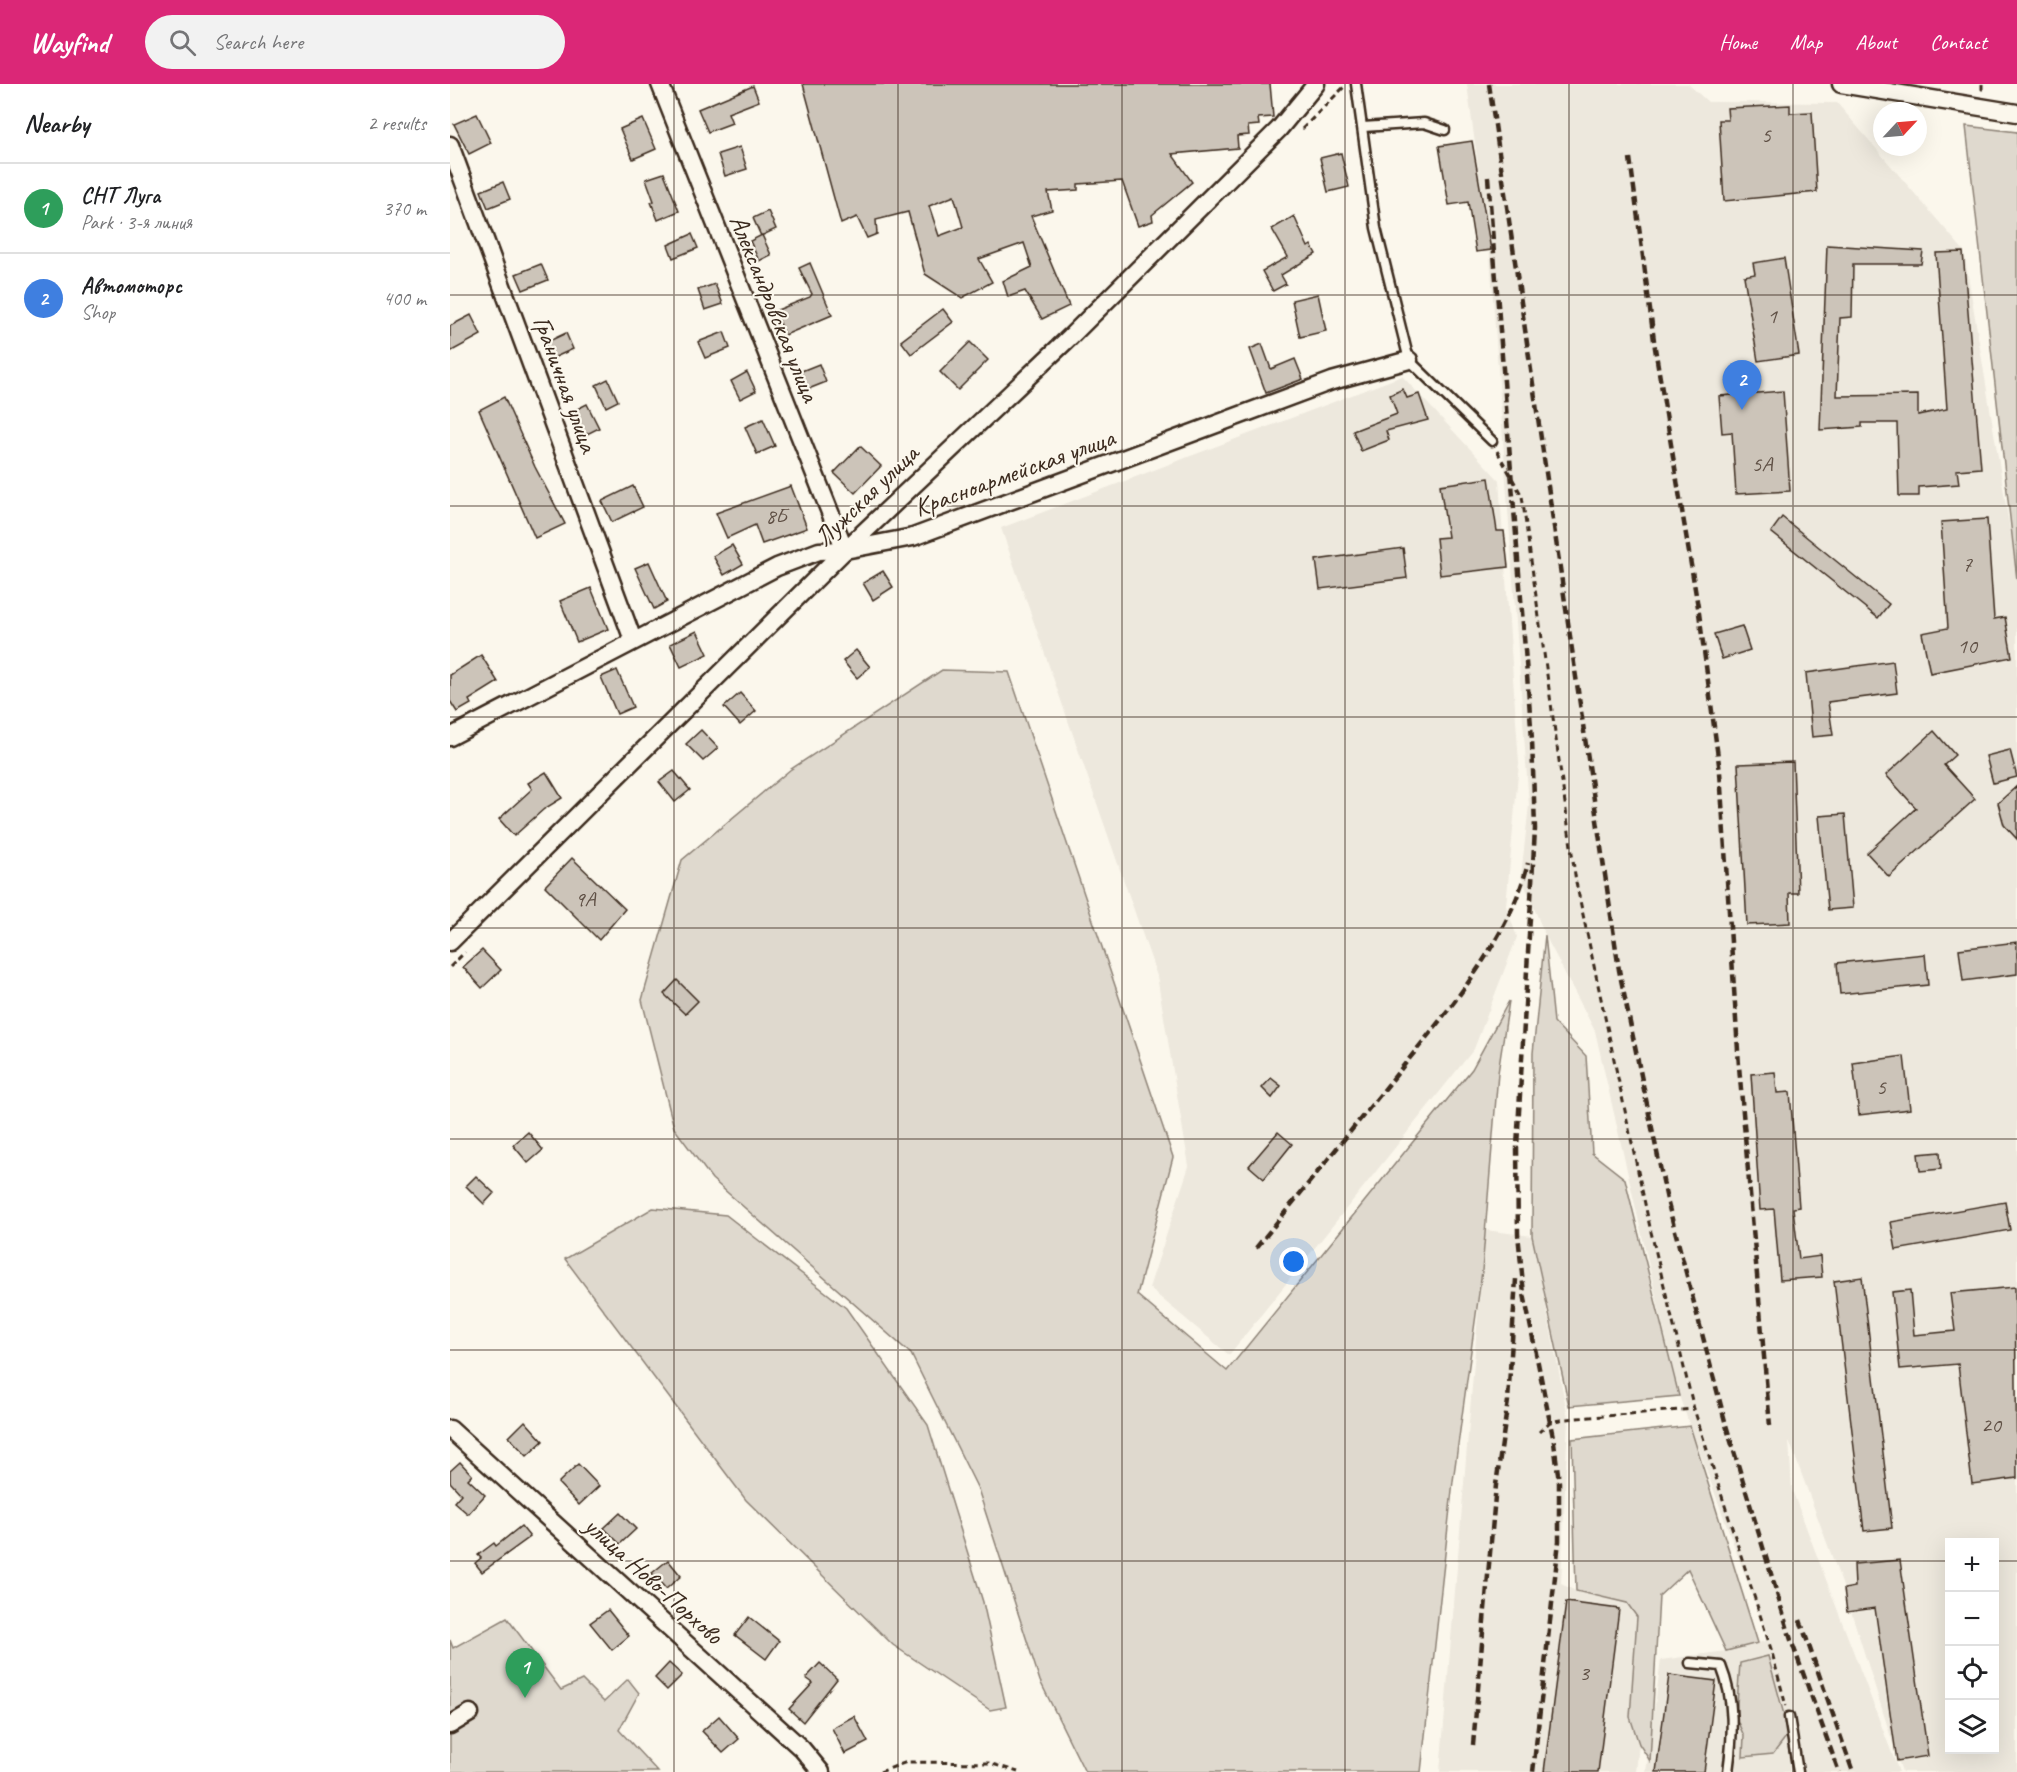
<!DOCTYPE html>
<html lang="en">
<head>
<meta charset="utf-8">
<style>
	body { margin:0; font-family:Caveat,sans-serif; background:#f2f2f2; color:#202124 }
	.controls { position:absolute; right:18px; bottom:18px; display:grid; overflow:hidden; border-radius:0px; box-shadow:0 6px 24px #0002 }
	.controls button { width:54px; height:54px; display:grid; place-items:center; padding:0; border:0; border-bottom:2px solid #e0e0e0; background:#fff; color:#202124; font:30px sans-serif }
	.compass { position:absolute; left:1423px; top:18px; width:54px; height:54px; border-radius:50%; background:#fff; box-shadow:0 6px 24px #0002; rotate:64deg }
	.you { position:absolute; left:844px; top:1178px; width:21px; height:21px; margin:-15px; border:4px solid #fff; border-radius:50%; background:#1a73e8; box-shadow:0 0 0 9px #1a73e833 }
	.badge { display:grid; place-items:center; width:39px; height:39px; border-radius:50%; background:#db2777; color:#fff; font-size:20px; font-weight:700 }
	.pin { position:absolute; translate:-50% -50px; filter:drop-shadow(0 2px 3px #0008) }
	.pin::after { content:''; position:absolute; top:32px; width:21px; height:18px; background:inherit; clip-path:polygon(0 0,100% 0,50% 100%) }
	.list { margin:0; padding:0; list-style:none }
	h2 { display:flex; justify-content:space-between; align-items:center; height:78px; margin:0; padding:0 24px; font-size:26px }
	h2 small { font-size:20px; font-weight:400; color:#757577 }
	.list li { display:grid; grid-template-columns:39px 1fr auto; gap:18px; align-items:center; box-sizing:border-box; height:90px; padding:0 24px; border-top:2px solid #e0e0e0 }
	.list b { display:block; font-size:22px; white-space:nowrap }
	.list p { margin:0; font-size:20px; white-space:nowrap; color:#757577 }
	.list em { font-size:20px; font-style:normal; color:#757577 }
	.icon { flex:none; width:33px; height:33px; fill:none; stroke:currentColor; stroke-width:2; stroke-linecap:round; stroke-linejoin:round }
	.map { position:relative; flex:none; width:1567px; height:1688px; overflow:hidden }
	header { display:flex; align-items:center; gap:36px; box-sizing:border-box; height:84px; padding:0 30px; background:#db2777; color:#fff }
	header strong { font-size:28px }
	nav { display:flex; gap:33px; margin-inline-start:auto; font-size:21px }
	.search { width:420px; height:54px; background:#f2f2f2; display:flex; align-items:center; gap:15px; box-sizing:border-box; padding:0 21px; border-radius:33px; color:#757577; font-size:22px }
	main { display:flex }
	aside { flex:1; background:#fff }
	.map>svg:first-child { display:block }
</style>
</head>
<body>
<header>
<strong>Wayfind</strong>
<div class="search"><svg class="icon" aria-label="search" viewBox="0 0 24 24"><circle cx="10" cy="10" r="6"/><path d="M15 15l6 6"/></svg>Search here</div>
<nav><a>Home</a><a>Map</a><a>About</a><a>Contact</a></nav>
</header>
<main>
<aside>
<h2>Nearby<small>2 results</small></h2>
<ul class="list">
<li><span class="badge" style="background:#2e9e5b">1</span><div><b>СНТ Луга</b><p>Park · 3-я линия</p></div><em>370 m</em></li>
<li><span class="badge" style="background:#3f7fe0">2</span><div><b>Автомоторс</b><p>Shop</p></div><em>400 m</em></li>
</ul>
</aside>
<div class="map">
<svg width="1567" height="1688" viewBox="0 0 1567 1688">
	<rect width="100%" height="100%" fill="#fbf7ec"/>
	<filter id="ink" filterUnits="userSpaceOnUse"><feTurbulence type="fractalNoise" baseFrequency=".0167" numOctaves="2"/><feDisplacementMap in="SourceGraphic" scale="12" xChannelSelector="R" yChannelSelector="G"/><feConvolveMatrix kernelMatrix="1 2 1 2 8 2 1 2 1" color-interpolation-filters="sRGB"/></filter>
	<g filter="url(#ink)">
		<g fill="#ede8dd" fill-rule="evenodd">
			<path d="M1017,0h221l20,18 129,1 127,148 53,321v1200h-115l-58,-183 -55,-149 3,50 107,282h-253l15,-112 65,-9 43,-11 -90,-244 -84,-365 -50,-96 -24,-59 8,-71 -39,-549zM1500,1458h44v208h-44z"/>
			<polygon points="952,292 1049,396 1069,679 1056,822 1067,853 1024,965 779,1271 699,1204 739,1082 707,892 551,444"/>
			<polygon points="1035,1146 1082,1152 1118,1333 1111,1500 1126,1507 1177,1519 1187,1533 1180,1633 1189,1660 1186,1688 990,1688"/>
		</g>
		<g fill="#dfd9ce" stroke="#8d8276" stroke-width="1.5">
			<polygon points="1516,42 1567,48 1567,496"/>
			<polygon points="492,586 559,588 723,1073 687,1211 777,1287 1022,985 1059,917 1048,989 1032,1187 1003,1397 971,1688 635,1688 590,1597 528,1405 461,1270 262,1095 224,1044 192,916 232,776 341,685"/>
			<polygon points="1095,851 1104,938 1136,972 1142,1069 1175,1095 1229,1312 1119,1322 1082,1152 1083,969"/>
			<polygon points="203,1124 276,1131 396,1224 478,1341 533,1518 556,1623 540,1626 443,1561 296,1416 115,1175"/>
			<polygon points="1240,1342 1308,1559 1276,1567 1238,1485 1209,1512 1200,1677 1189,1660 1180,1633 1187,1533 1177,1519 1126,1507 1122,1355"/>
			<polygon points="57,1534 111,1606 132,1596 154,1618 178,1595 189,1609 169,1646 208,1688 0,1688 0,1556 3,1564"/>
			<polygon points="1318,1572 1339,1649 1323,1670 1293,1673 1294,1652 1286,1634 1290,1579"/>
		</g>
		<g fill="#ccc4b9" stroke="#3b2a1e" stroke-width="1.5" fill-rule="evenodd">
			<path d="M353,0h467l3,33 -15,1 1,7 -11,1 1,9 -12,1 1,12 -66,6 20,28 -40,33 1,6 -15,5 -16,-45 -44,3v6l-30,2 4,18 -21,6 38,90 -27,13 -17,-28 -17,6 -5,-16 29,-14 -8,-24 -45,16 13,23 -30,16 -37,-24 -17,-62 -32,8 1,14 -10,4 -10,-21 -16,7zM504,112l9,31 -24,9 -10,-30z"/>
			<polygon points="303,2 309,17 278,29 282,39 258,48 248,25"/>
			<polygon points="1340,21 1340,29 1362,28 1367,108 1274,117 1269,36 1278,36 1277,24"/>
			<polygon points="27,30 41,59 19,70 4,40"/>
			<polygon points="193,35 206,65 183,75 170,45"/>
			<polygon points="1022,57 1041,166 1026,168 1018,118 999,121 989,62"/>
			<polygon points="290,63 297,85 275,92 268,70"/>
			<polygon points="891,69 899,103 878,108 870,74"/>
			<polygon points="214,89 229,127 208,136 201,118 204,117 196,95"/>
			<polygon points="53,98 60,115 38,124 31,107"/>
			<polygon points="318,127 326,145 311,152 303,134"/>
			<polygon points="844,132 858,163 861,161 866,170 831,191 836,200 823,207 812,187 838,173 822,145"/>
			<polygon points="242,150 248,164 223,174 218,161"/>
			<polygon points="312,151 321,171 309,177 300,157"/>
			<polygon points="1377,161 1473,167 1471,180 1403,180 1402,233 1390,234 1387,312 1468,311 1468,331 1497,325 1486,169 1513,168 1531,384 1507,386 1509,400 1469,403 1469,412 1449,412 1447,339 1412,339 1412,343 1370,346"/>
			<polygon points="1334,174 1349,271 1308,277 1294,192 1305,190 1303,179"/>
			<polygon points="360,179 382,231 335,251 325,227 360,213 362,210 349,184"/>
			<polygon points="91,180 98,196 73,206 66,190"/>
			<polygon points="265,200 273,220 255,226 248,206"/>
			<polygon points="868,210 876,247 850,253 842,216"/>
			<polygon points="493,225 503,238 461,270 451,257"/>
			<polygon points="21,231 31,251 0,268 0,242"/>
			<polygon points="274,248 280,264 255,274 248,258"/>
			<polygon points="116,249 123,265 101,275 95,259"/>
			<polygon points="520,258 538,276 508,306 490,288"/>
			<polygon points="812,260 821,285 845,275 853,295 816,309 800,265"/>
			<polygon points="369,280 376,298 356,306 349,288"/>
			<polygon points="297,288 306,307 290,315 281,297"/>
			<polygon points="158,295 168,317 156,323 146,301"/>
			<polygon points="953,305 957,314 969,310 978,336 936,347 939,356 911,367 903,347 947,330 940,311"/>
			<polygon points="1333,307 1340,407 1286,410 1282,348 1272,349 1269,312"/>
			<polygon points="54,313 85,383 115,440 85,454 29,326"/>
			<polygon points="137,320 149,344 133,352 121,328"/>
			<polygon points="313,335 325,362 307,370 295,343"/>
			<polygon points="410,362 431,382 405,409 384,389"/>
			<polygon points="1039,394 1047,447 1054,447 1058,483 990,491 986,454 998,453 990,401"/>
			<polygon points="183,402 193,423 162,438 152,417"/>
			<polygon points="341,402 357,444 312,460 305,441 277,454 266,429"/>
			<polygon points="1332,433 1439,520 1428,534 1321,448"/>
			<polygon points="1537,435 1544,535 1555,533 1562,573 1480,589 1472,549 1498,544 1491,438"/>
			<polygon points="282,461 293,480 274,491 263,472"/>
			<polygon points="953,464 957,494 870,505 866,476"/>
			<polygon points="199,478 217,518 204,525 185,484"/>
			<polygon points="433,487 443,503 423,516 413,499"/>
			<polygon points="141,504 158,545 127,558 110,517"/>
			<polygon points="1292,542 1300,566 1272,575 1264,550"/>
			<polygon points="247,547 258,570 231,583 220,560"/>
			<polygon points="406,566 420,583 407,594 393,577"/>
			<polygon points="31,571 48,598 19,616 21,620 7,628 0,617 0,591"/>
			<polygon points="1443,577 1447,609 1378,618 1383,651 1362,653 1356,589"/>
			<polygon points="167,586 183,623 167,630 151,593"/>
			<polygon points="290,609 306,627 290,641 274,623"/>
			<polygon points="251,646 268,664 253,677 236,660"/>
			<polygon points="1484,647 1505,671 1494,681 1525,715 1439,793 1417,769 1466,724 1436,691"/>
			<polygon points="1560,666 1567,693 1543,699 1536,672"/>
			<polygon points="1343,678 1348,809 1339,809 1340,839 1297,841 1288,680"/>
			<polygon points="224,687 240,706 225,718 209,698"/>
			<polygon points="96,688 112,714 94,725 64,752 49,735 82,705 78,699"/>
			<polygon points="1567,702 1567,755 1554,741 1548,719"/>
			<polygon points="1395,730 1403,824 1378,826 1369,732"/>
			<polygon points="122,774 175,825 149,856 95,802"/>
			<polygon points="1567,858 1567,890 1513,897 1509,865"/>
			<polygon points="32,866 51,886 32,904 13,883"/>
			<polygon points="1475,870 1478,901 1390,910 1387,879"/>
			<polygon points="227,896 248,917 235,930 214,910"/>
			<polygon points="1454,972 1460,1025 1409,1031 1403,979"/>
			<polygon points="1325,988 1327,1009 1340,1008 1349,1123 1343,1124 1349,1175 1370,1172 1372,1193 1330,1196 1324,1125 1310,1126 1301,990"/>
			<polygon points="821,994 831,1002 822,1014 812,1004"/>
			<polygon points="78,1048 93,1066 78,1079 63,1061"/>
			<polygon points="828,1048 842,1060 814,1095 799,1082"/>
			<polygon points="1490,1068 1491,1085 1470,1087 1468,1070"/>
			<polygon points="26,1092 44,1109 34,1120 16,1102"/>
			<polygon points="1555,1118 1560,1146 1446,1166 1441,1138"/>
			<polygon points="1412,1193 1442,1444 1414,1447 1384,1197"/>
			<polygon points="1565,1203 1567,1394 1522,1400 1508,1280 1450,1285 1442,1208 1460,1206 1464,1251 1505,1247 1500,1209"/>
			<polygon points="75,1337 93,1357 77,1372 59,1353"/>
			<polygon points="10,1378 22,1391 18,1395 35,1411 18,1430 4,1418 11,1410 0,1398 0,1387"/>
			<polygon points="128,1380 149,1402 129,1421 108,1399"/>
			<polygon points="170,1429 186,1445 170,1460 154,1444"/>
			<polygon points="71,1442 80,1453 32,1488 25,1479 31,1474 28,1471 44,1459 46,1462"/>
			<polygon points="218,1476 231,1492 216,1505 202,1489"/>
			<polygon points="1450,1476 1478,1672 1447,1677 1425,1524 1397,1528 1394,1505 1405,1503 1404,1480"/>
			<polygon points="1116,1518 1169,1525 1148,1688 1094,1688"/>
			<polygon points="158,1526 179,1552 162,1566 140,1539"/>
			<polygon points="299,1533 329,1557 316,1575 285,1551"/>
			<polygon points="219,1579 232,1591 217,1606 205,1594"/>
			<polygon points="370,1579 387,1595 353,1638 339,1625 363,1599 356,1594"/>
			<polygon points="1219,1591 1266,1597 1254,1688 1206,1688"/>
			<polygon points="269,1632 289,1655 273,1669 252,1647"/>
			<polygon points="404,1632 418,1658 395,1670 382,1644"/>
		</g>
		<g fill="none" stroke-linecap="round" stroke-linejoin="round">
			<defs>
				<g id="lane">
					<polyline points="906,0 926,144 959,276 1042,357"/>
					<polyline points="913,43 974,39 995,46"/>
					<path d="M1240,1579l31,3c14,35 12,69 7,106"/>
					<polyline points="1339,1633 1348,1688"/>
				</g>
				<g id="street">
					<polyline points="210,0 395,466"/>
					<polyline points="1391,0 1567,29"/>
					<polyline points="0,61 183,556"/>
					<polyline points="0,653 327,483 369,467 395,466 463,453 882,297 959,276"/>
					<polyline points="0,858 395,466 620,253 829,45 866,0"/>
					<polyline points="0,1345 352,1665 371,1688"/>
					<polyline points="0,1641 20,1629"/>
				</g>
			</defs>
			<use href="#lane" stroke="#3b2a1e" stroke-width="13"/>
			<use href="#street" stroke="#3b2a1e" stroke-width="21"/>
			<g stroke="#3b2a1e" stroke-width="3" stroke-dasharray="6 4.5" stroke-linecap="butt">
				<polyline points="1532,0 1532,5 1536,6"/>
				<polyline points="852,45 894,3"/>
				<polyline points="1047,367 1072,412 1126,798 1201,1148 1244,1325 1321,1565 1336,1622"/>
				<polyline points="0,883 15,868"/>
				<polyline points="1089,1348 1100,1338 1115,1335 1244,1325"/>
				<polyline points="430,1688 457,1678 539,1679 568,1688"/>
			</g>
			<use href="#lane" stroke="#fbf7ec" stroke-width="8"/>
			<use href="#street" stroke="#fbf7ec" stroke-width="16"/>
			<g stroke="#3b2a1e" stroke-width="4.5" stroke-dasharray="9 4.5" stroke-linecap="butt">
				<polyline points="1039,0 1169,886 1217,1116 1276,1341 1341,1556 1389,1688"/>
				<polyline points="1180,74 1205,264 1249,529 1270,688 1289,982 1320,1342"/>
				<polyline points="1038,93 1082,655 1085,745 1067,1063 1068,1150 1074,1210 1104,1358 1109,1398 1109,1457 1083,1688"/>
				<path d="M806,1164c44,-54 88,-109 132,-163 51,-64 121,-142 140,-222"/>
				<polyline points="1350,1536 1403,1688"/>
				<polyline points="1023,1661 1046,1401 1058,1317 1066,1195"/>
			</g>
		</g>
	</g>
	<path fill="none" stroke="#3b2a1e" stroke-width="1.5" stroke-opacity="0.55" d="M224,0v1688M448,0v1688M672,0v1688M895,0v1688M1119,0v1688M1343,0v1688M0,211h1567M0,422h1567M0,633h1567M0,844h1567M0,1055h1567M0,1266h1567M0,1477h1500M1544,1477h23"/>
	<g text-anchor="middle" stroke-width="4.5" stroke-linejoin="round" paint-order="stroke">
		<g font-size="22" fill="#5f5045">
			<text x="1316" y="58">5</text>
			<text x="1322" y="239">1</text>
			<text x="1312" y="387">5А</text>
			<text x="326" y="439">8Б</text>
			<text x="1517" y="487">7</text>
			<text x="1517" y="569">10</text>
			<text x="135" y="822">9А</text>
			<text x="1431" y="1010">5</text>
			<text x="1541" y="1348">20</text>
			<text x="1134" y="1596">3</text>
		</g>
		<g font-size="26" fill="#3b2a1e" stroke="#fbf7ec">
			<text transform="translate(325 224) rotate(68)" y="9">Александровская улица</text>
			<text transform="translate(116 300) rotate(70)" y="9">Граничная улица</text>
			<text transform="translate(564 388) rotate(-20)" y="9">Красноармейская улица</text>
			<text transform="translate(416 411) rotate(-44)" y="9">Лужская улица</text>
			<text transform="translate(204 1496) rotate(42)" y="9">улица Ново-Порхово</text>
		</g>
	</g>
</svg>
<div class="controls">
<button>+</button>
<button>−</button>
<button><svg class="icon" aria-label="locate" viewBox="0 0 24 24"><circle cx="12" cy="12" r="6"/><path d="M12 2v4M12 18v4M2 12h4M18 12h4"/></svg></button>
<button><svg class="icon" aria-label="layers" viewBox="0 0 24 24"><path d="M12 4l9 5-9 5-9-5zM3 14l9 5 9-5"/></svg></button>
</div>
<svg class="compass" viewBox="-18 -18 36 36"><path d="M0-13l5 13h-10z" fill="#e53935"/><path d="M0 13l5-13h-10z" fill="#757577"/></svg>
<div class="you"></div>
<div class="pin badge" style="left:75px;top:1614px;background:#2e9e5b">1</div>
<div class="pin badge" style="left:1292px;top:326px;background:#3f7fe0">2</div>
</div>
</main>
</body>
</html>
